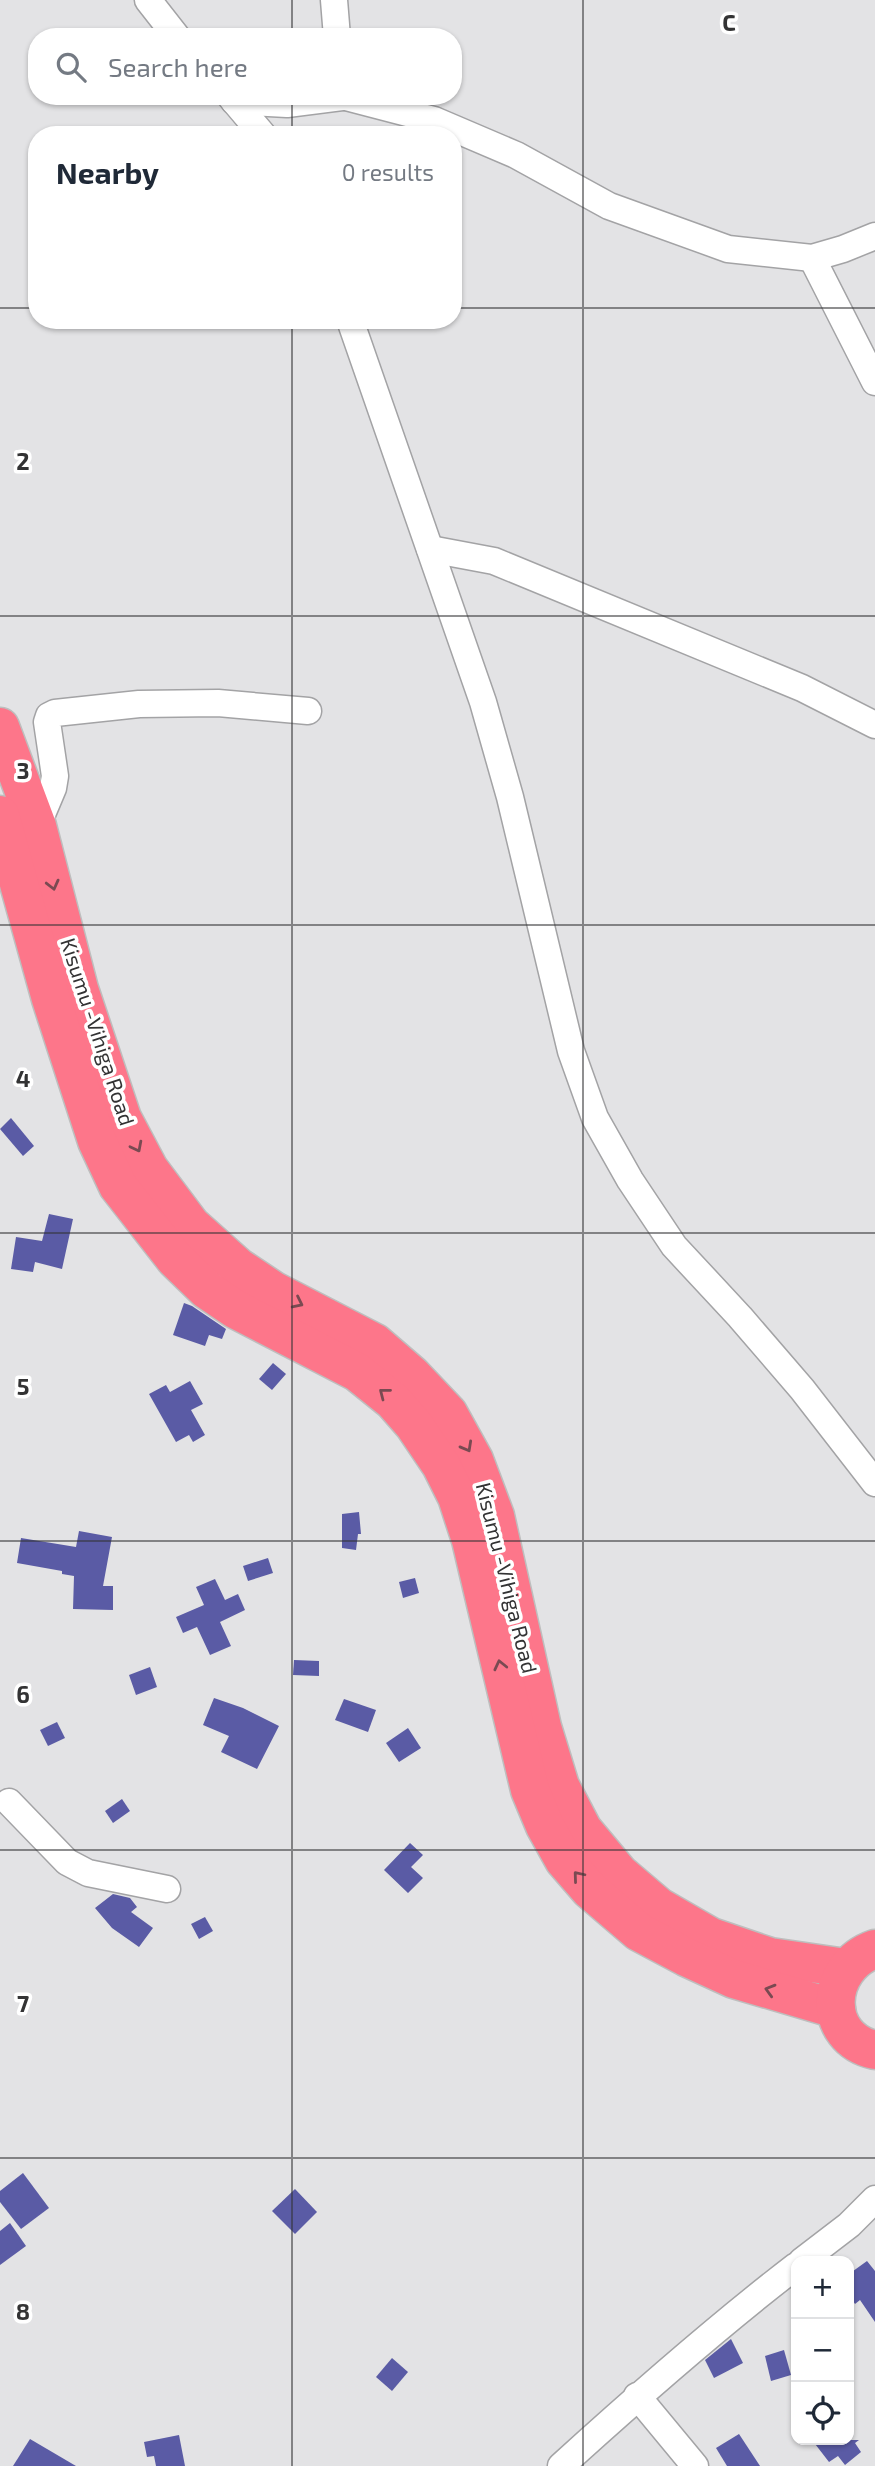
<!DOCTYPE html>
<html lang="en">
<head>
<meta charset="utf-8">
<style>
	body { margin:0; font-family:"Exo 2",sans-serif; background:#f2f2f3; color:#1f2937 }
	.controls { position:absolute; right:21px; bottom:21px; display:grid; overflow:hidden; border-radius:14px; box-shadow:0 2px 5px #0004 }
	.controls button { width:63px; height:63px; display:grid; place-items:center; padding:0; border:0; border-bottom:2px solid #e0e1e3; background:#fff; color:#1f2937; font:35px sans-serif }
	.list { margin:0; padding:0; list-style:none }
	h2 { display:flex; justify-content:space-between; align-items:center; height:91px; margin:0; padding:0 28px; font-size:30px }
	h2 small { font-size:23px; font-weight:400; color:#747a83 }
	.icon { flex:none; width:38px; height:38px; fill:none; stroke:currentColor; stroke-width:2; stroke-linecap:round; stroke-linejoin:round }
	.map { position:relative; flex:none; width:875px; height:2466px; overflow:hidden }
	.search { position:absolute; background:#fff; box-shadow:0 2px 5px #0004; left:28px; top:28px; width:434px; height:77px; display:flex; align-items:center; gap:18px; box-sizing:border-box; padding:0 24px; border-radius:28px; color:#747a83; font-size:26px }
	.panel { position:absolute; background:#fff; box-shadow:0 2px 5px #0004; left:28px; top:126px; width:434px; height:203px; border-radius:28px }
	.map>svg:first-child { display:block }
</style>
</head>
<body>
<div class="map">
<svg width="875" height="2466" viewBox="0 0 875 2466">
	<rect width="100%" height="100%" fill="#e3e3e5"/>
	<g fill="#5a5ba5">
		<polygon points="11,1118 34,1146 23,1156 0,1129"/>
		<polygon points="49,1214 73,1219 62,1269 35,1262 33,1272 11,1269 16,1237 42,1241"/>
		<polygon points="184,1303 192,1306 226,1329 222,1339 209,1335 205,1346 173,1335"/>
		<polygon points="273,1363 286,1374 272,1390 259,1379"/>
		<polygon points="190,1381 203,1404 191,1410 205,1435 193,1442 189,1435 176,1442 149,1394 166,1385 170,1392"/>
		<polygon points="359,1512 361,1534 358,1534 356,1550 342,1548 342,1514"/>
		<polygon points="79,1531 112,1537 103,1586 113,1586 113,1610 73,1609 74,1576 62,1574 62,1571 17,1563 21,1538 76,1547"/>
		<polygon points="268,1558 273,1573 248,1581 243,1566"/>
		<polygon points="415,1578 419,1593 403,1598 399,1582"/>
		<polygon points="215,1579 225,1600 238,1594 245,1610 220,1622 231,1646 210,1655 197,1627 183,1633 176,1617 204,1605 196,1587"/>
		<polygon points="294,1660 319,1661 319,1676 293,1675"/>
		<polygon points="150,1667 157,1687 136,1695 129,1675"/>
		<polygon points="214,1698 243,1708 279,1726 257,1769 221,1752 229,1736 203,1725"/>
		<polygon points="344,1699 376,1710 368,1732 335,1720"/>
		<polygon points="57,1722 65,1738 48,1746 40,1730"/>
		<polygon points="408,1728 421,1748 399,1762 386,1743"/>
		<polygon points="122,1799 130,1811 113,1823 105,1811"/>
		<polygon points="410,1843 423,1855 411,1867 423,1878 408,1893 384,1870"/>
		<polygon points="113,1894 130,1898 137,1907 131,1912 153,1928 139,1947 112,1928 95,1908"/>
		<polygon points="205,1917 213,1931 199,1939 191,1924"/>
		<polygon points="23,2173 49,2208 21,2229 0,2202 0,2191"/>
		<polygon points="295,2189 317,2212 295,2234 272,2211"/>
		<polygon points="10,2223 26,2246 0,2265 0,2231"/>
		<polygon points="867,2261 875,2271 875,2322 860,2300 855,2304 849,2295 849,2274"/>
		<polygon points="731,2339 743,2363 714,2378 705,2360"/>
		<polygon points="784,2350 791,2375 771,2381 765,2356"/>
		<polygon points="392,2358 408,2372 392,2391 376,2377"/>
		<polygon points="739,2434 760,2466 727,2466 716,2448"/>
		<polygon points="179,2435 185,2466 156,2466 154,2456 147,2457 144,2442"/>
		<polygon points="30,2439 76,2466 13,2466"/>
		<polygon points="812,2440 859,2440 855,2443 861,2452 845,2465 838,2456 829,2462"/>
	</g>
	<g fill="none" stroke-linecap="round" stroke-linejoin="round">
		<defs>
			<g id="minor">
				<polyline points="148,0 177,37"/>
				<polyline points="334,0 337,37"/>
				<polyline points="230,96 263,135"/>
				<polyline points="342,96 434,120 516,155 609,206 728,249 812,258 843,249 875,236"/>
				<polyline points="234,101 287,104 342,97"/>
				<polyline points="812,258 875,382"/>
				<polyline points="350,320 483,702 510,797 571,1051 595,1118 630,1180 674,1246 740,1317 802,1389 875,1483"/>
				<polyline points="430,549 494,561 802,688 875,725"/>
				<polyline points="37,826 53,788 55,776 47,722 49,716 55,713 139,704 218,703 308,711"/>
				<polyline points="9,1802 67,1862 88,1873 167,1889"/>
				<polyline points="802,2261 849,2225 875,2199"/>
				<polyline points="637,2396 695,2466"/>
				<path d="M561,2466c76,-69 153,-137 235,-200"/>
			</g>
			<g id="highway">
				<polyline points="0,727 37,826 79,989 122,1118 149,1169 191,1225 238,1267 274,1291 375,1343 412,1375 448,1413 474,1460 495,1516 542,1727 560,1786 583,1830 619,1873 659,1907 711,1937 770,1957 846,1968"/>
				<polyline points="0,815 51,999 97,1141 118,1186 175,1259 207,1290 235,1309 357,1372 393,1401 414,1425 441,1465 457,1497 471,1540 530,1790 545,1826 564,1860 590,1890 639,1932 686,1957 734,1979 836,2009"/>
				<path d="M875,1949c-51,18 -54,89 0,101"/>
			</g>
		</defs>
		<use href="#minor" stroke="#a3a3a5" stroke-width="29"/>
		<use href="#highway" stroke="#bebebe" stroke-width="41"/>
		<use href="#minor" stroke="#fff" stroke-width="26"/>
		<use href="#highway" stroke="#fd768a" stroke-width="38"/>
	</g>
	<defs><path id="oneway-chevron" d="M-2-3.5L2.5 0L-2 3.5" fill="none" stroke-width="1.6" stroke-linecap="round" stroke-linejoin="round" transform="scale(1.75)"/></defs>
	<g stroke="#7a4a52">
		<use href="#oneway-chevron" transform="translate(53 885) rotate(76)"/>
		<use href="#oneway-chevron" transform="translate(137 1147) rotate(63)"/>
		<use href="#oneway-chevron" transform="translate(298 1303) rotate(26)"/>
		<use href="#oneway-chevron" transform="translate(384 1393) rotate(-142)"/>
		<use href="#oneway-chevron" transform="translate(467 1447) rotate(61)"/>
		<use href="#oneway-chevron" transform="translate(500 1665) rotate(-103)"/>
		<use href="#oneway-chevron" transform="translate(578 1876) rotate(-130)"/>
		<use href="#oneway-chevron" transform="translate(770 1990) rotate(-164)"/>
	</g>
	<path fill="none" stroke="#333334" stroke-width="2" stroke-opacity="0.55" d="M292,0v37M583,0v2466M292,96v39M0,308h37M453,308h422M292,320v2146M0,616h875M0,925h875M0,1233h875M0,1541h875M0,1850h875M0,2158h875"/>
	<g text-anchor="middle" stroke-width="7" stroke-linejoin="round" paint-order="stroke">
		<g font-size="21" fill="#333334" stroke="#fff">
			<text transform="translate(97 1032) rotate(72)" y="7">Kisumu -Vihiga Road</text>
			<text transform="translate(506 1578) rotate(76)" y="7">Kisumu -Vihiga Road</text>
		</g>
	</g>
	<g font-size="23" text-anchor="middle" font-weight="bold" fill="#333334" stroke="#fff" stroke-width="7" stroke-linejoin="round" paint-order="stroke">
		<text x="729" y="31">C</text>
		<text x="23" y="470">2</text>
		<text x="23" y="779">3</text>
		<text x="23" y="1087">4</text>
		<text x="23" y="1395">5</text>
		<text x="23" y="1703">6</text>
		<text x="23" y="2012">7</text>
		<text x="23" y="2320">8</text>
	</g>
</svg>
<div class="controls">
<button>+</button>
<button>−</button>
<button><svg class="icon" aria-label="locate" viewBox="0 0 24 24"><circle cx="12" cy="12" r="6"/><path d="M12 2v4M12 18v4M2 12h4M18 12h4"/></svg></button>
</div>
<div class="search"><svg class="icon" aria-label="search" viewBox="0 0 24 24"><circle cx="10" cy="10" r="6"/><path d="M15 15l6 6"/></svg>Search here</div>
<section class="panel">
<h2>Nearby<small>0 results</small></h2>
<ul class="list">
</ul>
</section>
</div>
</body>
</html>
